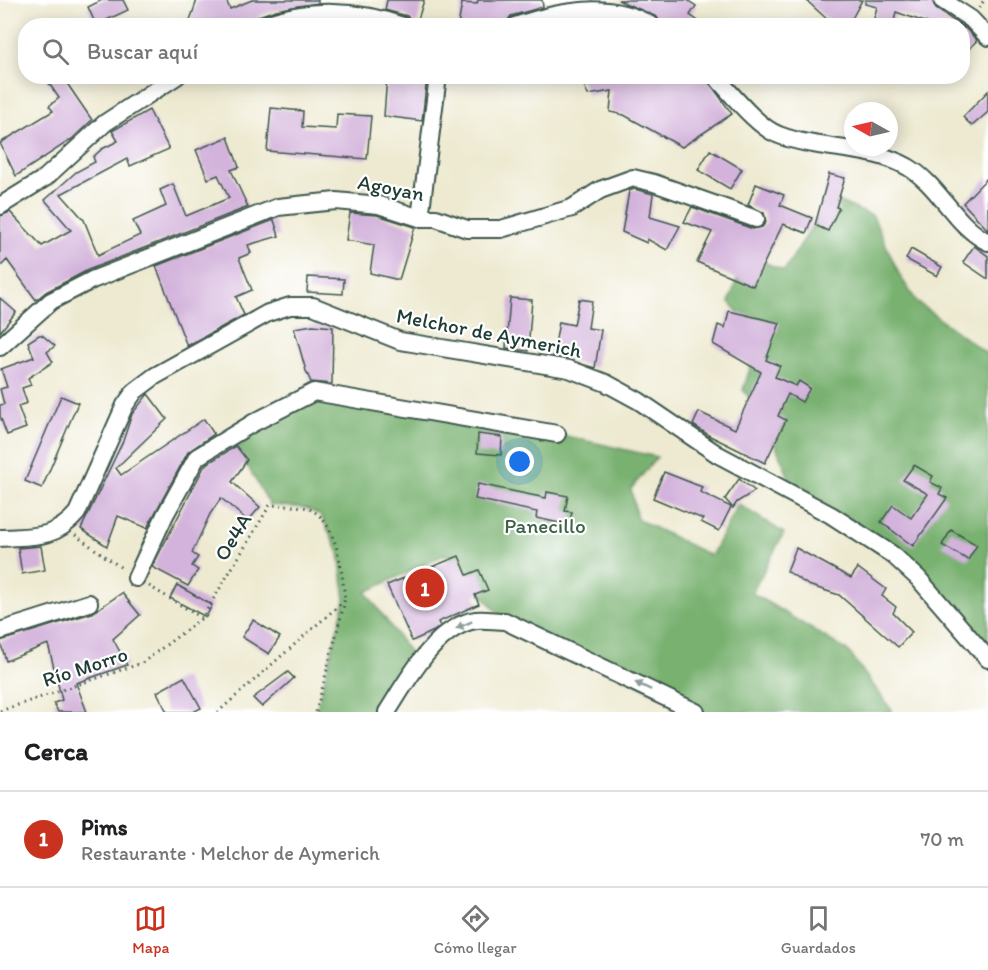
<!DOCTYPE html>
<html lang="es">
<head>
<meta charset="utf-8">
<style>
	body { margin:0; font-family:Itim,sans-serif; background:#f6f6f6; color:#202124 }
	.compass { position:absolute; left:844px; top:102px; width:54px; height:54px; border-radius:50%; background:#fff; box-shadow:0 3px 15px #0003; rotate:278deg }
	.you { position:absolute; left:520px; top:462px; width:21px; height:21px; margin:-15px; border:4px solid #fff; border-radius:50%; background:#1a73e8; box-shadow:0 0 0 9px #1a73e833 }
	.badge { display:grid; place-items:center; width:39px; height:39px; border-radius:50%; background:#c8321e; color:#fff; font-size:20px; font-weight:700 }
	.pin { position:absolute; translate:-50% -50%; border:3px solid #fff; box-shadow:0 2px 6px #0006 }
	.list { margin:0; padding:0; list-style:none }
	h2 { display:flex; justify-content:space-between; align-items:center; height:78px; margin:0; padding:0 24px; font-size:26px }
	h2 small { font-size:20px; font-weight:400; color:#757577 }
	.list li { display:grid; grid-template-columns:39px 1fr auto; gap:18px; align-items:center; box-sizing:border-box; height:96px; padding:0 24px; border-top:2px solid #e0e0e0 }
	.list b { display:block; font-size:22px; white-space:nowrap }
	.list p { margin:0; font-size:20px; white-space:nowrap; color:#757577 }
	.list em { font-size:20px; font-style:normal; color:#757577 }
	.icon { flex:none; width:33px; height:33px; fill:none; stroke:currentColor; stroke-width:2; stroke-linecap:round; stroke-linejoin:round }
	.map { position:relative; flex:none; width:988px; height:712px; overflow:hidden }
	.search { position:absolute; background:#fff; box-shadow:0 3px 15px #0003; left:18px; right:18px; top:18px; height:66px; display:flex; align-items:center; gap:15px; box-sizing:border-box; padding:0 21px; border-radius:24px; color:#757577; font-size:22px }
	.sheet { height:174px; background:#fff }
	nav { display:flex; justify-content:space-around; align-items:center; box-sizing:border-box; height:84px; border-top:2px solid #e0e0e0; background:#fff; font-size:16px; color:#757577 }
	nav a { display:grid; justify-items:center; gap:3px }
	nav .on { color:#c8321e }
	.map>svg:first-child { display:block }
</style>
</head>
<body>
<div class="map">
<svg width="988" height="712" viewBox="0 0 988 712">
	<rect width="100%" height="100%" fill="#fff"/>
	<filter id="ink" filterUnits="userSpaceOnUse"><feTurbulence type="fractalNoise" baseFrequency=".0167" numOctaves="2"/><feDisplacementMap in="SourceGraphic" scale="12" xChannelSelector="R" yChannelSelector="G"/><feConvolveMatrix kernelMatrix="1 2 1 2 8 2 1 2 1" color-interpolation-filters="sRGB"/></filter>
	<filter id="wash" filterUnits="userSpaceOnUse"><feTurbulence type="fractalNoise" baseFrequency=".008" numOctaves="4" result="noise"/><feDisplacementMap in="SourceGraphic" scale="24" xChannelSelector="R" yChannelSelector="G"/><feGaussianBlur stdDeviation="1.35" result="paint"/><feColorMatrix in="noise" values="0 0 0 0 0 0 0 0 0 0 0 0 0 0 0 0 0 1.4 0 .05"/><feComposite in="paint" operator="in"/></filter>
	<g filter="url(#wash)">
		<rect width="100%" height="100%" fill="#eeead2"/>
		<g fill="#78b16f" stroke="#4c7752" stroke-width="1.5">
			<polygon points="830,198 873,216 900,276 917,302 988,355 988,663 918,578 797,497 763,415 743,390 760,337 729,302 746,254 784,271"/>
			<polygon points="308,397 557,434 657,457 631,489 637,519 711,556 738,504 784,533 752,593 848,651 893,712 696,712 505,621 446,554 366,592 418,664 387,712 316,712 345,600 339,553 321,516 306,508 270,505 232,439"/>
		</g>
		<g id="blocks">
			<g fill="#d3b2db">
				<polygon points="102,0 123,0 128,10 96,25 88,7"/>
				<polygon points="197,0 226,0 230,9 252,0 318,0 318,3 276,10 258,16 252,26 188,26"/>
				<polygon points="387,0 424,0 416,26 407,16 385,10"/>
				<polygon points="478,0 542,0 543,7 511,16 504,26 458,26 462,3 477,4"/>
				<polygon points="618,0 687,0 696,6 690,15 705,26 662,26 657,17"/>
				<polygon points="806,0 862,0 848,26 838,26 829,21"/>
				<polygon points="865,0 932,0 936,9 962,26 936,26 896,12 893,26 872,26 877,7 865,4"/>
				<polygon points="963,26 977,40 963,57"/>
				<polygon points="44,76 62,76 92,120 72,139 16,176 0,143 53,111 49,106 59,98"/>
				<polygon points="387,76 427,76 422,121 384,116"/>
				<polygon points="580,76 705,76 732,114 682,147 624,115 610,112 612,91 588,95"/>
				<polygon points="988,91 988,112 972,126 963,117"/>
				<polygon points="271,108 303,111 302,127 336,129 337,114 371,116 367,159 267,151"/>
				<polygon points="149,110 169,149 130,166 127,159 61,194 84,220 98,255 140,235 133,221 166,206 160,190 173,184 186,216 229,198 218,175 208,179 196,150 228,137 239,167 231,170 248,207 88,270 46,292 36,300 7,260 0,267 0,216 10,212 42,246 71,230 45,200 76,172 95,162 93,157 102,149 118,141 112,131"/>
				<polygon points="710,150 742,169 730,189 698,170"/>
				<polygon points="829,174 845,178 836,207 839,208 828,231 815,225"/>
				<polygon points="988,177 988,230 963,203"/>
				<polygon points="756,184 784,195 780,205 812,218 806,233 783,224 753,286 697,262 712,232 684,222 692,207 753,229 762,227 766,222 764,213 748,205"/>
				<polygon points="634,189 653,194 650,217 680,226 667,250 647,239 647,243 622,232 629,191"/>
				<polygon points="350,213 377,215 415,227 399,280 370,273 374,245 346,240"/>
				<polygon points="274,220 279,236 248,245 251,253 239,258 252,290 236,297 244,315 187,346 156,266"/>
				<polygon points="974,246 988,256 988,279 963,262"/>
				<polygon points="911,249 942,267 937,276 906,259"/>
				<polygon points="308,277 344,279 343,294 307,292"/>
				<polygon points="0,298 16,312 0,332"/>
				<polygon points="510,298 532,300 528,351 506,348"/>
				<polygon points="579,299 592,301 588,328 601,330 595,368 553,356 559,322 574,325"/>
				<polygon points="729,311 780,323 766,360 780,366 775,377 796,386 799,381 810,388 802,402 788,394 778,416 786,420 765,463 710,436 693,425 699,412 735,429 761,372 713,344 718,325 725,328"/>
				<polygon points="313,325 333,327 332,384 311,382 306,371 294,328"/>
				<polygon points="39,335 42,335 55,346 47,352 53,362 28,378 31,385 22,388 27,403 18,406 26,428 7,435 0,416 0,405 4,404 0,389 7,387 1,369 34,357 28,342"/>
				<polygon points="148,394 167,419 116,468 121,475 204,419 214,434 188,452 147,528 118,516 107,546 81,529 123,441 132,414"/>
				<polygon points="61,396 78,403 42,488 25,481"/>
				<polygon points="478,434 502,437 501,455 477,453"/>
				<polygon points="236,446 247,460 232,482 260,507 248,521 221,498 210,514 192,553 198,557 192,566 198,570 188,586 152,567 205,465"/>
				<polygon points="914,465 933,476 930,482 942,488 939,494 947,498 913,546 881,522 893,505 911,518 928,494 903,480"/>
				<polygon points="664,472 702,487 700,492 731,507 719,531 701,522 703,519 653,498"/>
				<polygon points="739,479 755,491 737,502 733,508 725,499"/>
				<polygon points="478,484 546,498 547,492 568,496 565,511 572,512 569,525 536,518 537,512 475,499"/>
				<polygon points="951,530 977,545 968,560 942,545"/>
				<polygon points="41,546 45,570 22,574 18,548"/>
				<polygon points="796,548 851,578 858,568 886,589 882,596 896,607 893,613 912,632 898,647 839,595 808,585 787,571"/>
				<polygon points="459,556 467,575 479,570 488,590 475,595 479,604 438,622 440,626 434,631 412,641 387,585"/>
				<polygon points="177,585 212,605 206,617 170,598"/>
				<polygon points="122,593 140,615 113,639 127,665 76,683 87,712 58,712 54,703 62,700 48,644 6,661 0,641 92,613"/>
				<polygon points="253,620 280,637 269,654 242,637"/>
				<polygon points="288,672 294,678 262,707 253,698"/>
				<polygon points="184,677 201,708 193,712 167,712 157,692"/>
			</g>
		</g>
	</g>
	<g filter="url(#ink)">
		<use href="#blocks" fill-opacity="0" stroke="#3e574c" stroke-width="1.5"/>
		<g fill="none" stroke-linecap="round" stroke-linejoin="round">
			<defs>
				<g id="minor">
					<polyline points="942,0 971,19 988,37"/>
					<path d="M262,26c45,-19 96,-16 141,0"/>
					<path d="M515,26c44,-15 95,-26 137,0"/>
					<path d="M715,76c16,17 43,52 64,59 41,16 90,10 129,32 32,19 47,59 80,75"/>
					<polyline points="0,206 45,178 105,123 177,76"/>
					<polyline points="420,218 438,76"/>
					<polyline points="0,347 51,301 92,280 278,207 336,201 379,205 420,218 436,218 467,229 501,229 572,208 600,190 633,178 654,183 756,219"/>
					<path d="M0,538c33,-2 54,2 77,-25l48,-108 10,-14 20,-15 113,-63 22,-7h23l87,35 169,28 37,14 33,18 78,53 114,61 62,40 25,23 70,81"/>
					<polyline points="136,578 165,515 197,457 253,423 314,392 557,434"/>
					<polyline points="0,631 89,603"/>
					<path d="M387,712c20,-31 49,-86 89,-92 9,-1 20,1 29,1l191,91"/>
				</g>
			</defs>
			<use href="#minor" stroke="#3e574c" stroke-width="20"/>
			<g stroke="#3e574c" stroke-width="3" stroke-dasharray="1.5 4.5" stroke-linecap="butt">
				<polyline points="979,8 984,0"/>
				<polyline points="75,535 123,569"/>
				<path d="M149,586l53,32 68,-113c11,1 26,0 37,3 31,11 35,64 38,92l-127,112"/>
				<polyline points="0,711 142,663 202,618"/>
				<polyline points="316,712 345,601"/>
			</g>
			<use href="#minor" stroke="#fff" stroke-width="16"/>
		</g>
		<defs><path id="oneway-solid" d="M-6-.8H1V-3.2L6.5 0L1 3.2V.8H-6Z" transform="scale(1.5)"/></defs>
		<g fill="#8f9e9a">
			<use href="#oneway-solid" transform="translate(464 625) rotate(156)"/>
			<use href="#oneway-solid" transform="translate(643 686) rotate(-155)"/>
		</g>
	</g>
	<g text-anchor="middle" stroke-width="4.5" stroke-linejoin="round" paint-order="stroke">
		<g font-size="21" fill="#1f3d34" stroke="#fff">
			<text transform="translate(391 188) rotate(11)" y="7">Agoyan</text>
			<text transform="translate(489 333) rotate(11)" y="7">Melchor de Aymerich</text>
			<text transform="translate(233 537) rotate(-59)" y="7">Oe4A</text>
			<text transform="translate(85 667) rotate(-18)" y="7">Río Morro</text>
		</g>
		<g font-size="21" fill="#3d6147" stroke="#fff">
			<text x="545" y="533">Panecillo</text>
		</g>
	</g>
</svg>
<svg class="compass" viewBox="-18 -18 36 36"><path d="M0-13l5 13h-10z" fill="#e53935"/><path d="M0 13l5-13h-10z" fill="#757577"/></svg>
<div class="you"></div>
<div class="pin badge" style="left:425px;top:588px">1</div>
<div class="search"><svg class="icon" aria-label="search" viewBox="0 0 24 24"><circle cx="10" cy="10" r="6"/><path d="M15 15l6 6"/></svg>Buscar aquí</div>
</div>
<section class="sheet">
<h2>Cerca<small></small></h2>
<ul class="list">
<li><span class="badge">1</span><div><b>Pims</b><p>Restaurante · Melchor de Aymerich</p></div><em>70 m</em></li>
</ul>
</section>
<nav>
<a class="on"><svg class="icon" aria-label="map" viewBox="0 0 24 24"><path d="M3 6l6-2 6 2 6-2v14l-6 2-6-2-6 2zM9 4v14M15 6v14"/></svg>Mapa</a>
<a><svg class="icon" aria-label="directions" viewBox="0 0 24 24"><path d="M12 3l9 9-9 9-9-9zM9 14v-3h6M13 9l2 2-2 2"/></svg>Cómo llegar</a>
<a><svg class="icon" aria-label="saved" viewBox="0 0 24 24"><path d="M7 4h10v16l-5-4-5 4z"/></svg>Guardados</a>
</nav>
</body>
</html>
